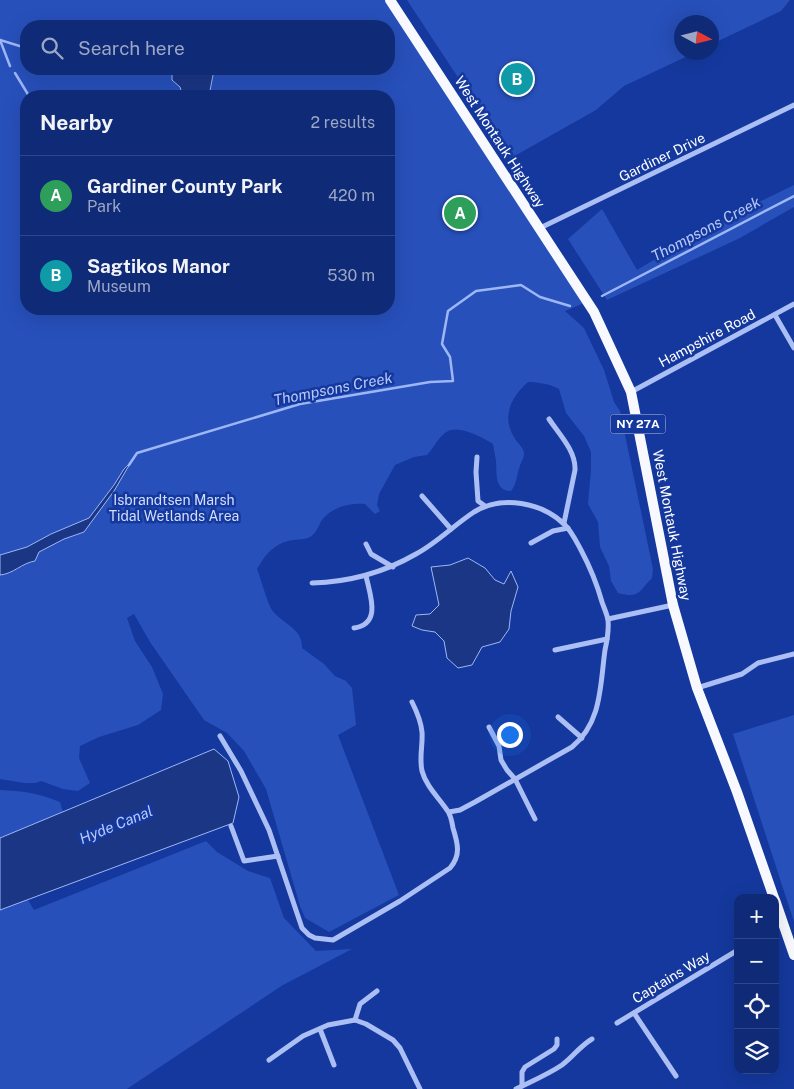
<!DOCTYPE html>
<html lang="en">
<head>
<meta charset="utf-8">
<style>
	body { margin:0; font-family:"Public Sans",sans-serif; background:#1d367e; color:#f1f3f6 }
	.controls { position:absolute; right:15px; bottom:15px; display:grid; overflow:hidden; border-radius:10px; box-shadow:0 5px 20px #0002 }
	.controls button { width:45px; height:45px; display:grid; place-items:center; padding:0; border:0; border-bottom:1px solid #2f4688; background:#0f2a76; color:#f1f3f6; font:25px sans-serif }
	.compass { position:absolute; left:674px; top:15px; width:45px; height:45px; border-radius:50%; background:#0f2a76; box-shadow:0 5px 20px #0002; rotate:97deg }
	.you { position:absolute; left:509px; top:734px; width:18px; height:18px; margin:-12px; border:4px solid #fff; border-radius:50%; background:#1a73e8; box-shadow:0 0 0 8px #1a73e833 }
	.badge { display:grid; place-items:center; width:32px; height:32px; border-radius:50%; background:#ea580c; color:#fff; font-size:16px; font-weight:700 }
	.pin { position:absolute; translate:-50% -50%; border:2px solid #fff; box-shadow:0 1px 5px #0006 }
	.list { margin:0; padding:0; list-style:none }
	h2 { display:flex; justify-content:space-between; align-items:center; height:65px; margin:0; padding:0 20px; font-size:21px }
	h2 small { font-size:16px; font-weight:400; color:#9ba7c5 }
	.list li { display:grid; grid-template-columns:32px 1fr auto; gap:15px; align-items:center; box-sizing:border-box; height:80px; padding:0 20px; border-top:1px solid #2f4688 }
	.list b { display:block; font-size:19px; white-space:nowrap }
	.list p { margin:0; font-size:16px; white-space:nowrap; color:#9ba7c5 }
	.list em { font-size:16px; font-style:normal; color:#9ba7c5 }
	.icon { flex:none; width:28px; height:28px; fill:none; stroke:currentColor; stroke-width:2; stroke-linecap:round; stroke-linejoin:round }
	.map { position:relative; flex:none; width:794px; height:1089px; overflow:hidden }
	.search { position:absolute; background:#0f2a76; box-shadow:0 5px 20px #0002; left:20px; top:20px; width:375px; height:55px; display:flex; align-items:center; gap:12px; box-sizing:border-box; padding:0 18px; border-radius:20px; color:#9ba7c5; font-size:19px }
	.panel { position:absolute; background:#0f2a76; box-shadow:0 5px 20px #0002; left:20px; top:90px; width:375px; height:225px; border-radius:20px }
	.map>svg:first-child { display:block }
</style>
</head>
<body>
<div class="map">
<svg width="794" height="1089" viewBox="0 0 794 1089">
	<rect width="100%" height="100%" fill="#14389d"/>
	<g fill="#2750bb" fill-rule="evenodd">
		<path d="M0,0h390l199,301 -24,10 19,17 20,42 10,32 6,9 33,158 -1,9c-13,13 -12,21 -34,15l-7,-12 -2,-15 -9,-19 -2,-25 -10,-18 3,-34v-18l-7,-16 -18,-23 -7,-24c-9,-5 -21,-7 -31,-7 -16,14 -27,34 -14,55 3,6 10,10 10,17 0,4 -4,10 -5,15 -3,8 -2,15 -8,22 -17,0 -14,-18 -15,-30 -1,-6 -2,-11 -3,-17 -12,-7 -36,-21 -48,-11 -8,6 -11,15 -18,22l-13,2 -19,8 -16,29 -2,11 3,6 -5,3 -10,-10c-14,-1 -34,3 -43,16 -4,6 -6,15 -14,18 -6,2 -13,1 -20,3 -15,4 -23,14 -31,28 4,10 10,33 15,41 10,14 31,18 30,38l22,16 11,12 11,5 6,7 4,37 -18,10 61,160 -70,37 -24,-14 -5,-12 -34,-117 -22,-38 -17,-18 -23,-13 -54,-78 -16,-28 -7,4 8,23 17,26 11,27 -2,16 -23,15 -39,12 -19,9 -1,12 11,25 -12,8 -15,-2 -22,-8 -6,2h-11l-24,-4zM26,26h363v43h-363zM26,96h363v213h-363z"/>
		<polygon points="407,0 790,0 781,11 712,44 712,22 682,22 682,52 694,53 624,86 596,110 511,158"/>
		<polygon points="794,185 794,207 740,238 607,300 568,239 602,209 637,270 713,224"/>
		<polygon points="794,715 794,922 733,734"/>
		<path d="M0,790c23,1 38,3 60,12l3,10 -63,26z"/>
		<polygon points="206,841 217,852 248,871 270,878 284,918 316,951 352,949 283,985 127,1089 0,1089 0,853 34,910"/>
	</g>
	<g fill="#1b3684" stroke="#9db7f6">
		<polygon points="177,69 181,71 185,69 218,69 213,75 209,96 183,96 180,87 172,80 172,72"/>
		<path d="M131,462l-17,29 -30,41 -20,7 -25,13 -4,9c-13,2 -22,13 -35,14v-20l27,-8 24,-13 38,-16 25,-33 10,-16z"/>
		<polygon points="468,558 485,568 495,580 504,584 511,571 518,587 511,611 509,629 500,642 482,647 472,665 458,668 447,658 444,641 435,632 422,630 412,626 416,615 430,614 439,605 431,567 450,565"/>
		<polygon points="214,749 228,761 239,797 233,823 0,910 0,838"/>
	</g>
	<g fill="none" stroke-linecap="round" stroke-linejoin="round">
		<g stroke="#9db7f6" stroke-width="2.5">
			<polyline points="0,40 10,66"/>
			<polyline points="0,40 26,48"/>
			<polyline points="15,73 29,96"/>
			<polyline points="602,296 794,196"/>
			<polyline points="129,465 137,453 300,404 430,382 453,381 450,357 442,344 448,311 476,291 521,285 540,297 570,306"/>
		</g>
		<g stroke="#abbff4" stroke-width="5">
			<polyline points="540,228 794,105"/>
			<polyline points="775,315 794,348"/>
			<polyline points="631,392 794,304"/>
			<path d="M549,419c10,15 27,32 26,51l-11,53"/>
			<polyline points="477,457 476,472 478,501 485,506"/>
			<polyline points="422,496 451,529"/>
			<polyline points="531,543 553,531 568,528"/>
			<polyline points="366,544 371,554 393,567"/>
			<path d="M312,583c38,-1 71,-10 104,-29 21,-11 38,-29 58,-42 28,-17 68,-10 91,13 7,7 11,16 16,25 9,17 16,34 21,52 2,6 5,12 6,18 1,10 -1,21 -3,30 -5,36 -3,72 -33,97l-97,55 -15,8 -11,2"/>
			<polyline points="608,619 673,605"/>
			<path d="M354,628c28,-4 16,-33 12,-52"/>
			<polyline points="555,650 607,639"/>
			<polyline points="697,688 742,674 758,663 794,654"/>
			<polyline points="558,717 582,738"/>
			<polyline points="489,727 499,746 501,760 507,770 515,779 535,819"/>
			<path d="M220,736l21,35 28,59 33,98 7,7 6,3 18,2 67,-39 50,-33c11,-13 8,-24 3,-40 -1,-6 -2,-13 -6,-18 -9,-13 -21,-24 -25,-39 -3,-14 1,-26 0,-39 -1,-11 -5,-20 -10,-30"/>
			<polyline points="231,826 244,861 278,856"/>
			<polyline points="634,1013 676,1076"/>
			<polyline points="355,1020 360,1004 377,991"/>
			<polyline points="617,1023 738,950"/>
			<polyline points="320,1029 334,1065"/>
			<polyline points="269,1060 303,1036 328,1025 355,1020 366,1024 393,1040 400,1048 420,1089"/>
			<polyline points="522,1086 522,1072 525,1067 554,1049 557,1045 557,1039"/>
			<path d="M516,1089c16,-8 31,-14 46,-24 11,-8 18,-19 30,-26"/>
		</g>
		<g stroke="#f7f9ff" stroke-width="10">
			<polyline points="390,0 594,312 631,392 673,605 697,688 737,792 774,898"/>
			<polyline points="775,900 794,955"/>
		</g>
	</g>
	<g text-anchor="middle" stroke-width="5" stroke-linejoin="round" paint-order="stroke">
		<rect fill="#14389d" stroke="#b8c3e2" stroke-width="1" x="610.5" y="414.5" width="55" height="19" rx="4"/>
		<g font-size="12" font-weight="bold" fill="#fff">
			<text x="638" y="428">NY 27A</text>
		</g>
		<g font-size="14" fill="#fff" stroke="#14389d">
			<text transform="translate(500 142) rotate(57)" y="5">West Montauk Highway</text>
			<text transform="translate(662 157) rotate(-26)" y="5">Gardiner Drive</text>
			<text transform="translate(707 338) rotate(-28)" y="5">Hampshire Road</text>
			<text transform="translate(672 525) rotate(79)" y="5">West Montauk Highway</text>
			<text transform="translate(671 977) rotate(-31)" y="5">Captains Way</text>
		</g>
		<g font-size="14" fill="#d3dffd" stroke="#14389d">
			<text x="174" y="505">Isbrandtsen Marsh<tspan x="174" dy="16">Tidal Wetlands Area</tspan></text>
		</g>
		<g font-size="15" font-style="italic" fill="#b8cafa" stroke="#14389d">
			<text transform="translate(706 229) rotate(-28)" y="5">Thompsons Creek</text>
			<text transform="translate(333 389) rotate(-11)" y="5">Thompsons Creek</text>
			<text transform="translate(116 825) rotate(-22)" y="5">Hyde Canal</text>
		</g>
	</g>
</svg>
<div class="controls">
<button>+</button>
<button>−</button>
<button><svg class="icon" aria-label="locate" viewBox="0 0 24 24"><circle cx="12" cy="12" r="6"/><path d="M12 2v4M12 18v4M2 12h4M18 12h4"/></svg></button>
<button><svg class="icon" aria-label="layers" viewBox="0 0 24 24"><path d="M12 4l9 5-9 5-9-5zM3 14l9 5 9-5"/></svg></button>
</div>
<svg class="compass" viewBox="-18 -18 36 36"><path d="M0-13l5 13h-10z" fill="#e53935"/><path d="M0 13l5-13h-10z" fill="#9ba7c5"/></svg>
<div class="you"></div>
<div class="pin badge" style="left:460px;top:213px;background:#2e9e5b">A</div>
<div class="pin badge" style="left:517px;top:79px;background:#0f9aa8">B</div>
<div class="search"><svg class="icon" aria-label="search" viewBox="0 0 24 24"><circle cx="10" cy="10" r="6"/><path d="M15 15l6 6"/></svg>Search here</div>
<section class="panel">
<h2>Nearby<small>2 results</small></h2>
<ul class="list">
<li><span class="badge" style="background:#2e9e5b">A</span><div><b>Gardiner County Park</b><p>Park</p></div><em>420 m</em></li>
<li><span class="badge" style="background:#0f9aa8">B</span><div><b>Sagtikos Manor</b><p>Museum</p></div><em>530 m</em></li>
</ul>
</section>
</div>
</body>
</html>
